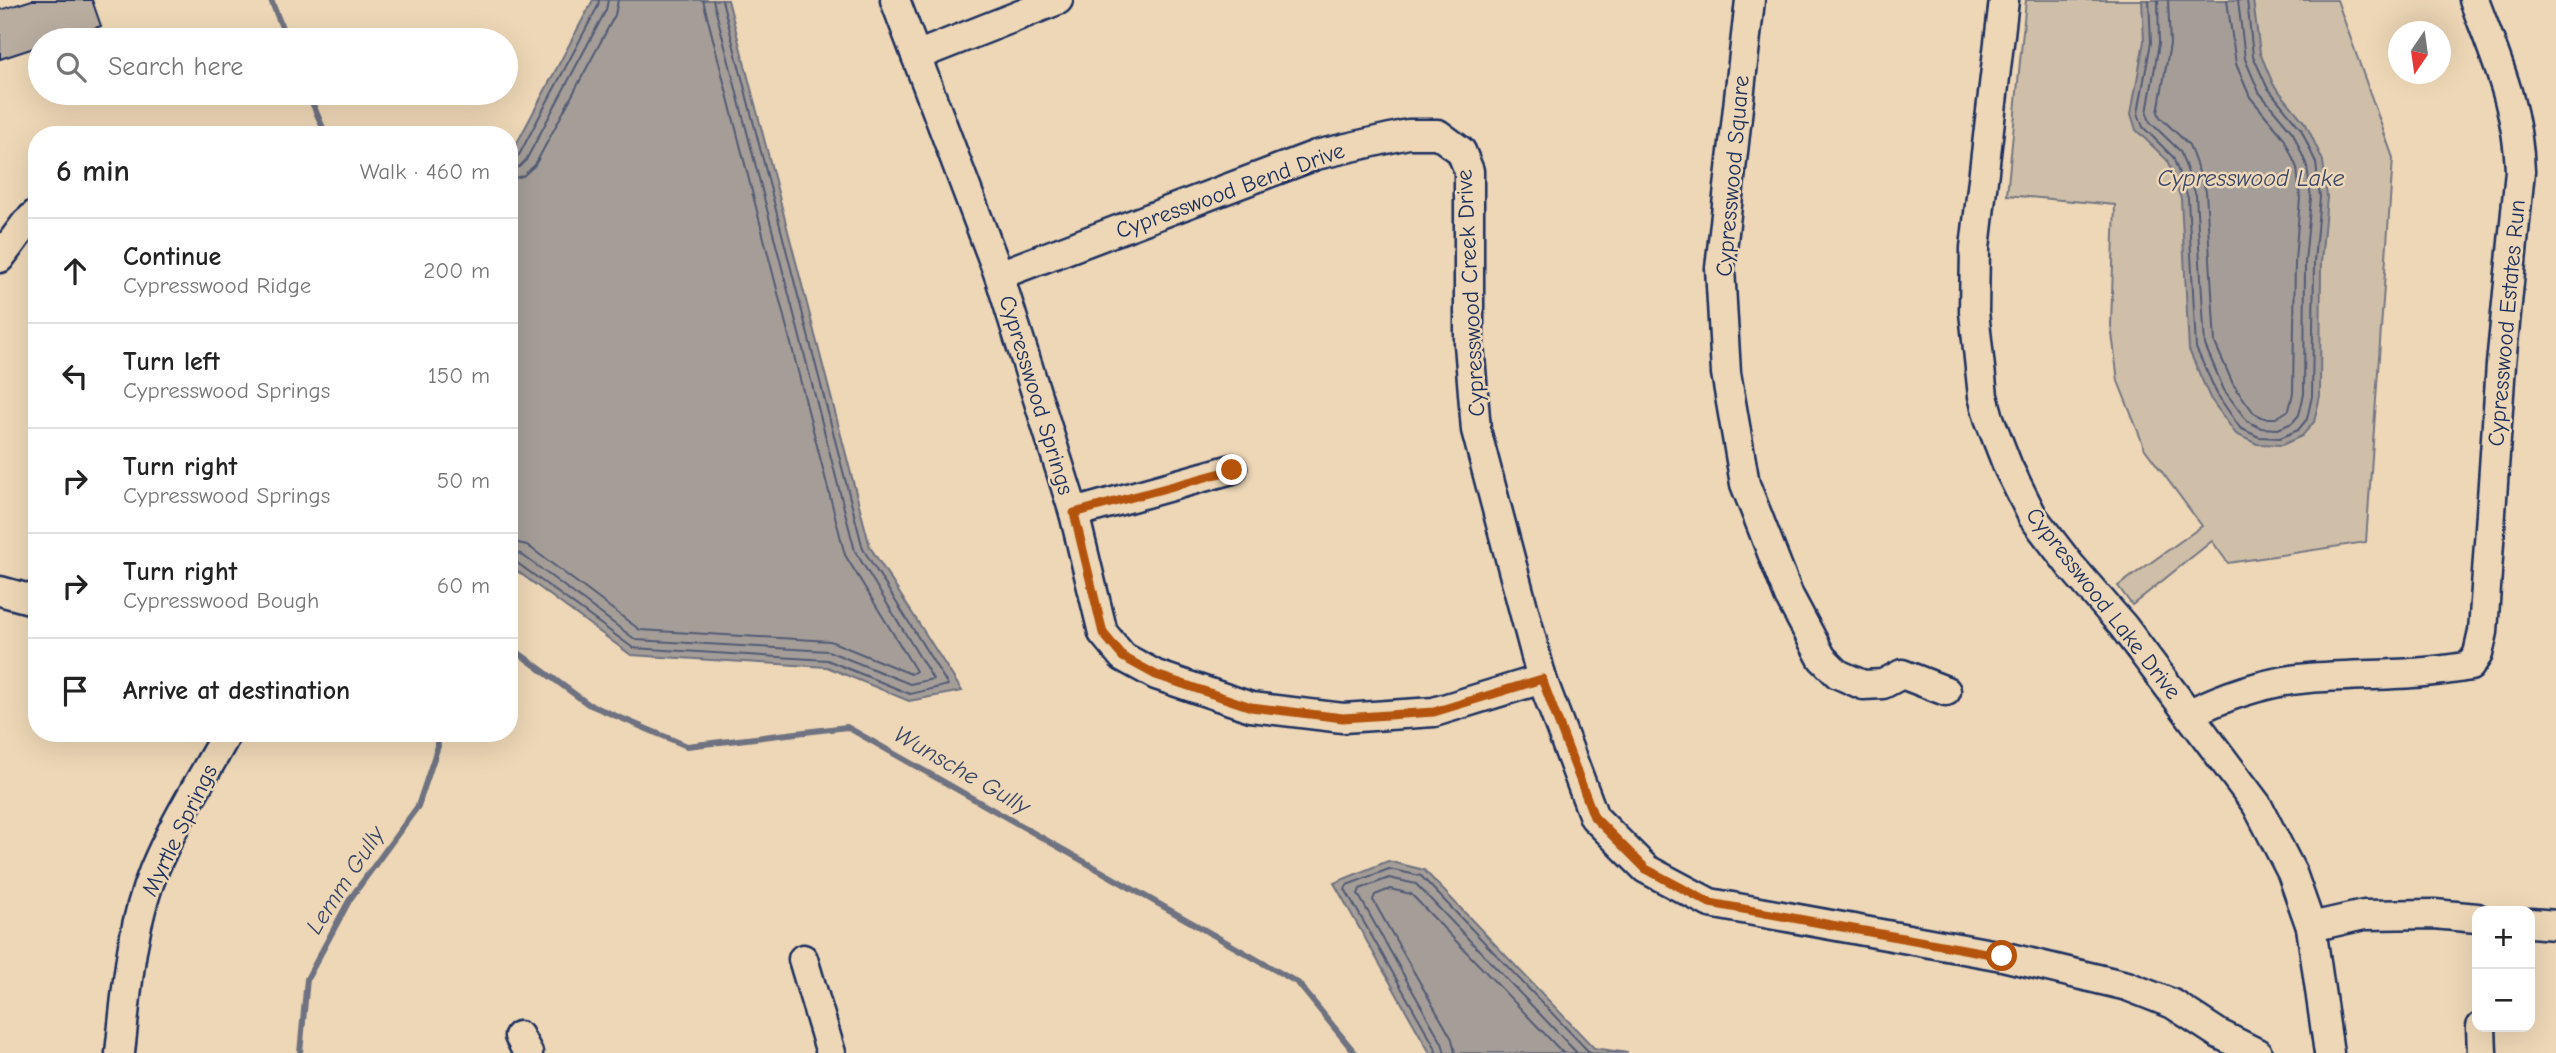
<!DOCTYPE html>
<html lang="en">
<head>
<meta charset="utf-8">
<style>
	body { margin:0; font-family:"Comic Neue",sans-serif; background:#f2f2f2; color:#222 }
	.controls { position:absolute; right:21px; bottom:21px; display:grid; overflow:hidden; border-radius:14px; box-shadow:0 7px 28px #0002 }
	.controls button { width:63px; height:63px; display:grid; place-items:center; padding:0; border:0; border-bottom:2px solid #e0e0e0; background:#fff; color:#222; font:35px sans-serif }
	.compass { position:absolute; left:2388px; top:21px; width:63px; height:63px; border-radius:50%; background:#fff; box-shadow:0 7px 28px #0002; rotate:193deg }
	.stop { position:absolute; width:21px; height:21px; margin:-16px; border:5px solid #b45309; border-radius:50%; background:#fff }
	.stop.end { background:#b45309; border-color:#fff; box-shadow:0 2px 7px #0008 }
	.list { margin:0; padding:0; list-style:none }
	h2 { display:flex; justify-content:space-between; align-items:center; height:91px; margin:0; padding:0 28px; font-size:30px }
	h2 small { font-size:23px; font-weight:400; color:#767676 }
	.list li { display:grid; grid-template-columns:46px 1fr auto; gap:21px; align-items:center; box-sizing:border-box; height:105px; padding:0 28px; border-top:2px solid #e0e0e0 }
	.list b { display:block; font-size:26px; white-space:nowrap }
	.list p { margin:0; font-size:23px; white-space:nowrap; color:#767676 }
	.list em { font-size:23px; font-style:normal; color:#767676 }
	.icon { flex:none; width:38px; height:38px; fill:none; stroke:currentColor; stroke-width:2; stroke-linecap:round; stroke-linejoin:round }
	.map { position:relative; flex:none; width:2556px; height:1053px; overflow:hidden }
	.search { position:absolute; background:#fff; box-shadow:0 7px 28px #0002; left:28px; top:28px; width:490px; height:77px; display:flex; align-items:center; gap:18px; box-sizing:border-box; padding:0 24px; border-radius:38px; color:#767676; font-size:26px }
	.panel { position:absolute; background:#fff; box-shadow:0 7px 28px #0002; left:28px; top:126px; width:490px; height:616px; border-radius:28px }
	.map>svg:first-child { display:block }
</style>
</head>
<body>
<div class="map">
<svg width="2556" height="1053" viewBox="0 0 2556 1053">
	<rect width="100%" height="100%" fill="#edd7b6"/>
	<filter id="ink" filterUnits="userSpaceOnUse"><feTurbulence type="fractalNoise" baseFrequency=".0143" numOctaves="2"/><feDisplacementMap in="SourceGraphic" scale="14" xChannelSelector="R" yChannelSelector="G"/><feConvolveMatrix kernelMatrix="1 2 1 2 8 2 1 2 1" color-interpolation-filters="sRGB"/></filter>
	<g filter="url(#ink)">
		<polygon fill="#cfbfa9" stroke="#757784" stroke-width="2" points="2026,0 2337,0 2393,158 2366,542 2228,563 2212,541 2132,605 2118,586 2202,526 2145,449 2118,381 2111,325 2115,205 2007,195"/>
		<g fill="#a59e98" stroke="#6e7281" stroke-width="2">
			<polygon points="593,0 728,0 870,547 962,691 909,701 827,667 631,655 509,565 509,158"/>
			<polygon points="2142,0 2253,0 2260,53 2273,84 2306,124 2323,161 2327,197 2321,263 2320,396 2314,422 2302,436 2282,445 2257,444 2236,434 2210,398 2189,350 2181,199 2167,160 2136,130 2131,114 2144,41"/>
			<polygon points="1388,861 1424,870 1594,1048 1628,1053 1430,1053 1334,883"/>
		</g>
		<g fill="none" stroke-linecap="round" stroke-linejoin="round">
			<g stroke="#525b75" stroke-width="2">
				<polyline points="2149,0 2151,42 2138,113 2143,127 2173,157 2188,198 2196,348 2217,394 2240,428 2259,437 2280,438 2298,430 2307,419 2312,396 2314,262 2320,197 2316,163 2301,129 2267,87 2253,56 2247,0"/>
				<polyline points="2158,0 2159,43 2147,113 2150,122 2180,151 2196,195 2205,345 2224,390 2247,421 2261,428 2278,429 2292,423 2299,415 2304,394 2305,262 2311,198 2307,166 2293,133 2259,92 2245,59 2238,0"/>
				<polyline points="2168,0 2170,44 2158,112 2160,117 2189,145 2206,191 2215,343 2233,384 2254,413 2264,418 2276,418 2289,410 2293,393 2295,261 2300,198 2297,168 2284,138 2250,97 2236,64 2227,0"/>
				<polyline points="509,160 519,155 598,6 599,0"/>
				<polyline points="509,168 519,167 526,160 606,10 608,0"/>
				<polyline points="509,179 523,176 535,165 615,15 618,0"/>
				<polyline points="509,541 527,545 640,630 830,641 911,674 916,671 845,555 703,0"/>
				<polyline points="509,551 521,554 636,640 828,651 910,684 933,679 855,551 713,0"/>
				<polyline points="509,560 516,562 633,648 827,660 910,694 948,685 863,549 722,0"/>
				<polyline points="1436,1053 1435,1047 1345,889 1347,885 1389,869 1421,876 1590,1053"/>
				<polyline points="1445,1053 1442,1043 1358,894 1360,889 1389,878 1416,884 1577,1053"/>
				<polyline points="1455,1053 1452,1039 1373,900 1375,895 1390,889 1411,894 1563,1053"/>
			</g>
			<g stroke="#6e7281" stroke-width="6">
				<polyline points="271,0 287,40"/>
				<polyline points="308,93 326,135"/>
				<polyline points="509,646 588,704 687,746 847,727 1298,983 1355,1053"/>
				<polyline points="300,1053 307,979 350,899 418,806 438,746 437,733"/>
			</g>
		</g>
		<polygon fill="#b9ada0" stroke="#1b2f5e" stroke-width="2" points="32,0 92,0 101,26 57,40 40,40 40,46 0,59 0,10"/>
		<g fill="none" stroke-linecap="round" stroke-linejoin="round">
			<defs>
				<g id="minor">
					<polyline points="895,0 999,275 1074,513 1103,633 1123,657 1156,675 1251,707 1343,718 1434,712 1542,679"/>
					<polyline points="1750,0 1720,268 1726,373 1745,484 1789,596 1822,658 1838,674 1863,685 1883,684 1902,674 1946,691"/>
					<polyline points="2004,0 1975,248 1974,312 1983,396 1989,418 2008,467 2033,517 2070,565 2123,626 2257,805 2292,873 2311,927 2329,1053"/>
					<polyline points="916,56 1058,0"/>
					<polyline points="0,258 26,223 37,213"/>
					<polyline points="999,275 1316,155 1408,134 1438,134 1461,151 1469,171 1469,344 1476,430 1542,679 1594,817 1646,869 1710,903 2002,956 2127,986 2173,1004 2219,1034 2257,1053"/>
					<polyline points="1074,513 1232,469"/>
					<polyline points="0,591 37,601"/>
					<path d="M2190,713c37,-18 77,-32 119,-35 54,-4 108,-2 161,-12l8,-12 5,-22 18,-268 19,-193c-2,-64 -24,-112 -46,-171"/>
					<polyline points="2530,923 2556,925"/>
					<polyline points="2311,927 2364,915 2434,914 2477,918"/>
					<polyline points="803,959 831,1053"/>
					<polyline points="2481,1027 2482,1053"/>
					<polyline points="519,1036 528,1053"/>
					<path d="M120,1053c7,-62 10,-125 34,-183 20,-48 48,-91 73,-137"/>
				</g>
			</defs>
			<use href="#minor" stroke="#1b2f5e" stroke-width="33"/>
			<use href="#minor" stroke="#edd7b6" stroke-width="28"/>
		</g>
	</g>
	<g fill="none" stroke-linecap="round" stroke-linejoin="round" filter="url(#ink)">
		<polyline stroke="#b45309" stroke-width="9" points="1232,470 1074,513 1103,633 1123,657 1156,675 1251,707 1343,718 1434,712 1542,679 1594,817 1646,869 1710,903 2002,956"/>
	</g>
	<g text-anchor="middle" stroke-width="5" stroke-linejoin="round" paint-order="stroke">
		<g font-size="23" fill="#1b2f5e" stroke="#edd7b6">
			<text transform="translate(1732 176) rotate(-85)" y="8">Cypresswood Square</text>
			<text transform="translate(1230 190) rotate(-20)" y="8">Cypresswood Bend Drive</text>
			<text transform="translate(1470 293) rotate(-93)" y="8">Cypresswood Creek Drive</text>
			<text transform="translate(2506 323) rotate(-85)" y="8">Cypresswood Estates Run</text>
			<text transform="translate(1037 395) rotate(73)" y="8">Cypresswood Springs</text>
			<text transform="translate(2104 603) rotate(52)" y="8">Cypresswood Lake Drive</text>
			<text transform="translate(179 830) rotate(-64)" y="8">Myrtle Springs</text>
		</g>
		<g font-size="24" font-style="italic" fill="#37456a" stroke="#edd7b6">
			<text x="2251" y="186">Cypresswood Lake</text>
			<text transform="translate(962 770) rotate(30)" y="8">Wunsche Gully</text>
			<text transform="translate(345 880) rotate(-57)" y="8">Lemm Gully</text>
		</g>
	</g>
</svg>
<div class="controls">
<button>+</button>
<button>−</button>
</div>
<svg class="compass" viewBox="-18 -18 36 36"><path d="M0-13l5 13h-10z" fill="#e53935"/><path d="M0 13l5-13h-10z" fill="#767676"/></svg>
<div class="stop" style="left:2002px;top:956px"></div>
<div class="stop end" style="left:1232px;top:470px"></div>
<div class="search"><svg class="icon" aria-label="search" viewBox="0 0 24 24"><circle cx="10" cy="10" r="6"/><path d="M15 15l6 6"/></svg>Search here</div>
<section class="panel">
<h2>6 min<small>Walk · 460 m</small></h2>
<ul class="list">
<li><svg class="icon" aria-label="ahead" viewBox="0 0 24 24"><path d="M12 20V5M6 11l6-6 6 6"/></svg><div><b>Continue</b><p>Cypresswood Ridge</p></div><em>200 m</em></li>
<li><svg class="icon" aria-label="left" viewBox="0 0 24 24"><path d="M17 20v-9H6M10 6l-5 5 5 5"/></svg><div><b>Turn left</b><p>Cypresswood Springs</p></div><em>150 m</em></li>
<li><svg class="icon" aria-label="right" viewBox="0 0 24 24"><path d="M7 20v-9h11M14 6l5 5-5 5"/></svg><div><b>Turn right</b><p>Cypresswood Springs</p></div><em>50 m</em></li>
<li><svg class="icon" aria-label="right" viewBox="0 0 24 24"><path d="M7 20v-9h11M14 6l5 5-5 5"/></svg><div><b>Turn right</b><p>Cypresswood Bough</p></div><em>60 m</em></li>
<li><svg class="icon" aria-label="arrive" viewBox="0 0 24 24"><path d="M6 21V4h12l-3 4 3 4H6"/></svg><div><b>Arrive at destination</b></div></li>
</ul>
</section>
</div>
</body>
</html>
